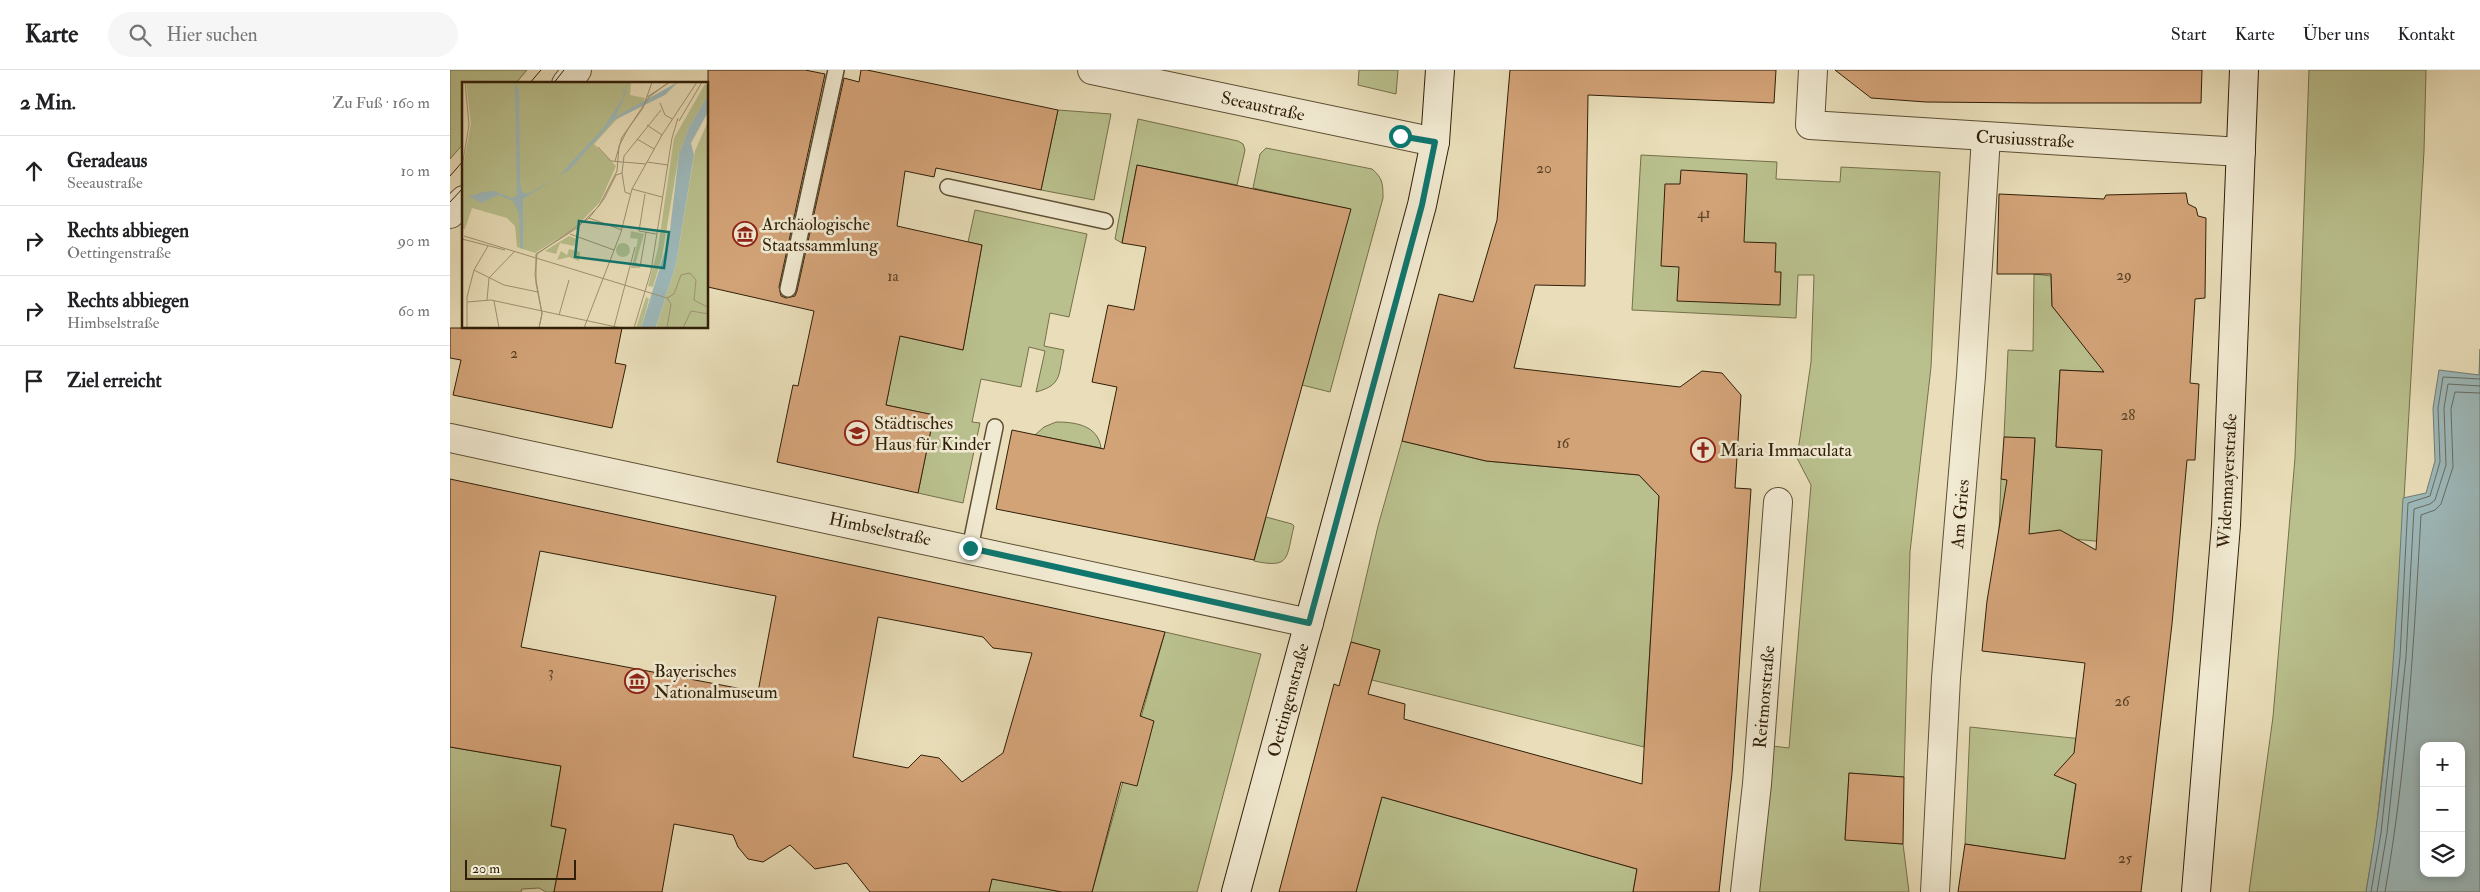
<!DOCTYPE html>
<html lang="de">
<head>
<meta charset="utf-8">
<style>
	body { margin:0; font-family:"IM FELL Double Pica",serif; background:#f6f6f6; color:#202124 }
	.controls { position:absolute; right:15px; bottom:15px; display:grid; overflow:hidden; border-radius:10px; box-shadow:0 2px 8px #0003 }
	.controls button { width:45px; height:45px; display:grid; place-items:center; padding:0; border:0; border-bottom:1px solid #e0e0e0; background:#fff; color:#202124; font:25px sans-serif }
	.scale { position:absolute; left:15px; bottom:12px; width:111px; box-sizing:border-box; padding-left:5px; border:2px solid #301f08; border-top:0; font-size:14px; line-height:18px; white-space:nowrap; color:#301f08; -webkit-text-stroke:4px #f1ead2; paint-order:stroke }
	.stop { position:absolute; width:15px; height:15px; margin:-11px; border:4px solid #0f766e; border-radius:50%; background:#fff }
	.stop.end { background:#0f766e; border-color:#fff; box-shadow:0 1px 5px #0008 }
	.list { margin:0; padding:0; list-style:none }
	h2 { display:flex; justify-content:space-between; align-items:center; height:65px; margin:0; padding:0 20px; font-size:21px }
	h2 small { font-size:16px; font-weight:400; color:#757577 }
	.list li { display:grid; grid-template-columns:32px 1fr auto; gap:15px; align-items:center; box-sizing:border-box; height:70px; padding:0 20px; border-top:1px solid #e0e0e0 }
	.list b { display:block; font-size:19px; white-space:nowrap }
	.list p { margin:0; font-size:16px; white-space:nowrap; color:#757577 }
	.list em { font-size:16px; font-style:normal; color:#757577 }
	.icon { flex:none; width:28px; height:28px; fill:none; stroke:currentColor; stroke-width:2; stroke-linecap:round; stroke-linejoin:round }
	.map { position:relative; flex:none; width:2030px; height:822px; overflow:hidden }
	header { display:flex; align-items:center; gap:30px; box-sizing:border-box; height:70px; padding:0 25px; background:#fff; border-bottom:1px solid #e0e0e0 }
	header strong { font-size:24px }
	nav { display:flex; gap:28px; margin-inline-start:auto; font-size:18px }
	.search { width:350px; height:45px; background:#f6f6f6; display:flex; align-items:center; gap:12px; box-sizing:border-box; padding:0 18px; border-radius:28px; color:#757577; font-size:19px }
	main { display:flex }
	aside { flex:1; background:#fff }
	.map>svg:first-child { display:block }
</style>
</head>
<body>
<header>
<strong>Karte</strong>
<div class="search"><svg class="icon" aria-label="search" viewBox="0 0 24 24"><circle cx="10" cy="10" r="6"/><path d="M15 15l6 6"/></svg>Hier suchen</div>
<nav><a>Start</a><a>Karte</a><a>Über uns</a><a>Kontakt</a></nav>
</header>
<main>
<aside>
<h2>2 Min.<small>Zu Fuß · 160 m</small></h2>
<ul class="list">
<li><svg class="icon" aria-label="ahead" viewBox="0 0 24 24"><path d="M12 20V5M6 11l6-6 6 6"/></svg><div><b>Geradeaus</b><p>Seeaustraße</p></div><em>10 m</em></li>
<li><svg class="icon" aria-label="right" viewBox="0 0 24 24"><path d="M7 20v-9h11M14 6l5 5-5 5"/></svg><div><b>Rechts abbiegen</b><p>Oettingenstraße</p></div><em>90 m</em></li>
<li><svg class="icon" aria-label="right" viewBox="0 0 24 24"><path d="M7 20v-9h11M14 6l5 5-5 5"/></svg><div><b>Rechts abbiegen</b><p>Himbselstraße</p></div><em>60 m</em></li>
<li><svg class="icon" aria-label="arrive" viewBox="0 0 24 24"><path d="M6 21V4h12l-3 4 3 4H6"/></svg><div><b>Ziel erreicht</b></div></li>
</ul>
</aside>
<div class="map">
<svg width="2030" height="822" viewBox="0 0 2030 822">
	<rect width="100%" height="100%" fill="#e9deb9"/>
	<filter id="stains"><feTurbulence type="fractalNoise" baseFrequency=".004" numOctaves="4"/><feColorMatrix values="0 0 0 0 .2 0 0 0 0 .09 0 0 0 0 .02 0 0 0 .5 -.17"/></filter>
	<radialGradient id="worn" r=".72"><stop offset=".6" stop-color="#630" stop-opacity="0"/><stop offset="1" stop-color="#630" stop-opacity=".3"/></radialGradient>
	<g fill="#b9c08d" stroke="#74704a">
		<polygon points="0,0 77,0 65,14 14,14 14,73 0,89"/>
		<polygon points="909,0 948,0 946,24 908,15"/>
		<polygon points="1859,0 1976,0 1974,81 1945,586 1926,762 1916,822 1799,822 1823,647 1845,388"/>
		<polygon points="608,40 661,44 644,130 591,120"/>
		<polygon points="688,49 788,71 793,74 795,80 787,115 687,95 672,173 665,169"/>
		<path d="M816,78l106,21c11,9 11,16 11,29l-53,194 -28,-7 48,-176 -97,-21 7,-34z"/>
		<polygon points="1191,85 1327,92 1326,109 1390,112 1391,97 1490,102 1481,297 1460,482 1454,707 1399,703 1395,769 1453,774 1459,822 1305,822 1322,676 1339,678 1361,415 1347,388 1361,292 1364,205 1348,205 1346,248 1182,240"/>
		<path d="M525,140l112,24 -18,83 -19,-4 -6,33 20,4c-6,24 -1,35 -28,42l9,-41 -16,-4 -8,40 -40,-8 -9,43 8,1 -17,80 -45,-10 16,-78 -48,-10 3,-15 -52,-68 126,28 19,-105 -14,-3z"/>
		<polygon points="1584,204 1601,206 1602,236 1656,302 1610,300 1606,377 1672,381 1655,472 1549,462 1551,409 1582,411 1585,370 1554,367 1558,280 1583,281"/>
		<path d="M606,352c19,0 42,3 45,26l-66,-13 9,-8z"/>
		<polygon points="952,371 1036,391 1189,405 1209,426 1194,677 922,610 930,581 901,572 928,456"/>
		<path d="M816,447l26,7 2,2c-8,32 -3,43 -40,35z"/>
		<polygon points="715,562 811,584 747,822 642,822"/>
		<polygon points="1520,657 1632,669 1615,789 1515,774"/>
		<polygon points="0,677 111,696 101,756 116,759 104,822 96,822 89,818 72,819 71,822 0,822"/>
		<polygon points="932,727 1187,799 1183,822 906,822"/>
		<polygon points="542,809 612,822 539,822"/>
	</g>
	<path fill="#9db9bb" stroke="#717b73" fill-rule="evenodd" d="M2030,279v543h-114c23,-130 30,-262 37,-394l23,-5 9,-32 -2,-53 6,-38 40,5zM1974,676h37v127h-37z"/>
	<g fill="none" stroke-linecap="round" stroke-linejoin="round">
		<g stroke="#666c62" stroke-width="1">
			<polyline points="1921,822 1931,763 1950,587 1958,433 1980,426 1990,392 1988,338 1993,307 2030,309"/>
			<polyline points="1927,822 1937,763 1956,587 1964,439 1980,434 1985,430 1996,395 1994,338 1998,314 2030,316"/>
			<path d="M1935,822c22,-125 29,-251 36,-377l14,-5 6,-6 12,-37 -2,-58 4,-17 25,1"/>
		</g>
	</g>
	<g fill="#d3a378" stroke="#301f08" fill-rule="evenodd">
		<polygon points="258,0 355,0 375,4 329,217 331,226 336,228 345,226 347,221 394,8 409,12 411,0 417,0 608,40 591,120 486,98 484,107 455,101 447,156 532,175 513,280 450,266 436,335 484,345 468,423 327,392 343,315 348,316 364,241 258,217"/>
		<polygon points="1060,0 1326,0 1324,33 1138,25 1135,216 1085,215 1064,298 1230,317 1252,301 1272,303 1291,325 1285,418 1301,419 1282,703 1269,822 1183,822 1187,799 932,727 906,822 829,822 884,614 889,616 901,572 930,580 918,624 955,634 954,649 1192,714 1209,426 1189,405 1036,391 952,371 989,224 1023,232 1047,150"/>
		<polygon points="1385,0 1752,0 1751,33 1586,33 1476,32 1421,28"/>
		<polygon points="687,95 901,139 804,490 546,439 562,360 654,379 667,317 642,312 658,235 684,240 696,177 672,173"/>
		<polygon points="1231,100 1297,104 1294,172 1326,173 1325,202 1331,202 1330,235 1227,231 1229,197 1211,196 1215,114 1230,114"/>
		<polygon points="1736,123 1738,134 1746,138 1748,146 1756,148 1755,228 1745,229 1740,313 1749,314 1745,390 1737,390 1722,554 1691,822 1508,822 1515,774 1615,789 1626,714 1604,705 1624,683 1635,593 1532,581 1537,531 1557,410 1551,409 1554,367 1585,368 1579,464 1610,460 1646,480 1652,380 1606,377 1610,300 1654,302 1602,236 1601,204 1547,204 1549,124 1654,129 1656,125"/>
		<polygon points="0,258 172,258 165,293 176,295 162,358 3,325 11,290 0,288"/>
		<path d="M0,409l715,153 -25,84 14,5 -17,65 -16,-4 -29,110h-30l-70,-13 -3,13h-119l-23,-29 -32,6 -25,-24 -27,17 -15,-3 -10,-12 -5,-12 -59,-11 -12,68h-108l12,-63 -15,-3 10,-60 -111,-19zM90,481l236,45 -18,96 -237,-45zM428,547l105,20 10,11 39,5 -29,100 -41,29 -23,-24 -18,-3 -13,13 -55,-11z"/>
		<polygon points="1399,703 1454,707 1453,774 1395,770"/>
	</g>
	<g fill="none" stroke-linecap="round" stroke-linejoin="round">
		<defs>
			<g id="service">
				<polyline points="498,117 655,151"/>
				<polyline points="338,219 386,0"/>
				<polyline points="520,478 545,357"/>
			</g>
			<g id="minor">
				<polyline points="642,0 985,72"/>
				<polyline points="1363,0 1360,55 1791,82"/>
				<polyline points="116,14 127,0"/>
				<polyline points="0,144 14,130"/>
				<polyline points="0,368 859,553"/>
				<polyline points="1295,822 1307,714 1328,432"/>
				<polyline points="1485,822 1496,608 1521,306 1536,67"/>
			</g>
			<g id="secondary">
				<polyline points="786,822 972,135 985,72 990,0"/>
				<polyline points="1746,822 1776,455 1794,0"/>
			</g>
		</defs>
		<use href="#service" stroke="#5e4f34" stroke-width="18"/>
		<use href="#minor" stroke="#5e4f34" stroke-width="30"/>
		<use href="#secondary" stroke="#301f08" stroke-width="30"/>
		<use href="#service" stroke="#f1ead2" stroke-width="15"/>
		<use href="#minor" stroke="#f1ead2" stroke-width="28"/>
		<use href="#secondary" stroke="#f1ead2" stroke-width="28"/>
		<g stroke="#301f08" stroke-width="1">
			<polyline points="79,14 91,0"/>
			<polyline points="103,14 114,0"/>
			<polyline points="0,106 14,90"/>
			<polyline points="0,132 14,117"/>
		</g>
	</g>
	<g fill="none" stroke-linecap="round" stroke-linejoin="round">
		<polyline stroke="#0f766e" stroke-width="6" points="520,478 859,553 972,135 985,72 950,66"/>
	</g>
	<defs>
		<symbol id="museum-ring" viewBox="-11 -11 22 22"><circle r="9.5" fill="#f1ead2" stroke="#8f2418" stroke-width="1.5"/><path d="M0-6L6-3V-2H-6V-3ZM-5-1h2V3h-2ZM-1-1h2V3h-2ZM3-1h2V3H3ZM-6 4H6V6H-6Z" fill="#8f2418"/></symbol>
		<symbol id="school-ring" viewBox="-11 -11 22 22"><circle r="9.5" fill="#f1ead2" stroke="#8f2418" stroke-width="1.5"/><path d="M0-5L7-2L0 1L-7-2ZM-4 1L0 2.5L4 1V4Q0 6-4 4Z" fill="#8f2418"/></symbol>
		<symbol id="church-ring" viewBox="-11 -11 22 22"><circle r="9.5" fill="#f1ead2" stroke="#8f2418" stroke-width="1.5"/><path d="M-1.2-6h2.4v3.5h3.3v2.4h-3.3V6h-2.4V-.1h-3.3v-2.4h3.3Z" fill="#8f2418"/></symbol>
	</defs>
	<g fill-rule="evenodd">
		<use href="#museum-ring" x="281" y="150" width="28" height="28"/>
		<use href="#school-ring" x="393" y="349" width="28" height="28"/>
		<use href="#church-ring" x="1239" y="366" width="28" height="28"/>
		<use href="#museum-ring" x="173" y="597" width="28" height="28"/>
	</g>
	<g text-anchor="middle" stroke-width="5" stroke-linejoin="round" paint-order="stroke">
		<g font-size="15" fill="#594024">
			<text x="1094" y="103">20</text>
			<text x="1254" y="148">41</text>
			<text x="1674" y="210">29</text>
			<text x="443" y="211">1a</text>
			<text x="64" y="288">2</text>
			<text x="1678" y="350">28</text>
			<text x="1113" y="378">16</text>
			<text x="101" y="607">3</text>
			<text x="1672" y="636">26</text>
			<text x="1675" y="793">25</text>
		</g>
		<g font-size="18" fill="#301f08" stroke="#f1ead2">
			<text transform="translate(813 36) rotate(12)" y="6">Seeaustraße</text>
			<text transform="translate(1575 69) rotate(3)" y="6">Crusiusstraße</text>
			<text transform="translate(1777 411) rotate(-87)" y="6">Widenmayerstraße</text>
			<text transform="translate(1510 444) rotate(-85)" y="6">Am Gries</text>
			<text transform="translate(430 459) rotate(12)" y="6">Himbselstraße</text>
			<text transform="translate(1314 627) rotate(-85)" y="6">Reitmorstraße</text>
			<text transform="translate(838 630) rotate(-75)" y="6">Oettingenstraße</text>
		</g>
		<g font-size="18" fill="#301f08" stroke="#f1ead2" text-anchor="start">
			<text x="312" y="160">Archäologische<tspan x="312" dy="21">Staatssammlung</tspan></text>
			<text x="424" y="359">Städtisches<tspan x="424" dy="21">Haus für Kinder</tspan></text>
			<text x="1270" y="386">Maria Immaculata</text>
			<text x="204" y="607">Bayerisches<tspan x="204" dy="21">Nationalmuseum</tspan></text>
		</g>
	</g>
	<g transform="translate(12 12)">
		<rect width="246" height="246" fill="#e9deb9"/>
		<path d="M4,0h165l-1,13 15,3 -3,8 -25,13 -23,25 22,22 -16,36 -24,25 -41,26 -18,-6 -2,-21 -8,-8 -35,-10 -7,21h-3v-58l9,-47zM243,2l3,2v9l-19,32 -10,27 -17,103 -9,30 -5,-1 10,-38 16,-110zM246,39v207h-52l20,-64 19,-113zM169,149l13,3 -8,28 3,4h-7l6,-27 -8,-1zM107,154l8,3 -3,7 -14,-3 -4,11 -11,-3zM154 168a7 7 0 1 1 14 0a7 7 0 1 1-14 0ZM107,167l11,3 -1,9 -10,-4 -12,3 4,-9 6,4zM184,215l3,2 -8,29h-5z" fill="#b9c08d"/>
		<path d="M53,0l4,9 1,92 2,9 6,2 31,-18 45,-49 20,-31 -5,-14 5,11 4,-11 -3,14 -10,21 63,-35 -13,13 -51,25 -44,49 -47,30v50l-3,-1 -1,-34 -6,-13 -15,-6 -16,8 -12,-6 -8,8 8,-9 13,-4 11,-1 17,7 6,-2zM246,13v17l-17,31 3,12 -18,109 -19,60 -2,4h-14l28,-90 10,-84 10,-27z" fill="#9db9bb"/>
		<path fill="none" stroke="#9f9272" stroke-width="1" d="M185,15l23,-15M198,21l5,12 7,4M217,39l23,-39M185,43l15,10M175,57l17,10M136,65l13,14 35,3M153,79l7,-24 21,-29 9,-26M185,80l21,3M0,85l7,-42 -4,-43M170,107l30,8M168,112l-5,-2 -3,-19 2,-17 37,-46M183,112l-6,37 17,3M127,136l33,12M108,152l44,16M2,154l203,62M0,157l43,11M169,185h9l6,-35M12,188l30,15 34,7M205,216l7,-4 7,-19 9,-2 6,7 -2,20 15,8M205,216l4,6 -4,24M25,218l2,-22 25,-26M32,219l5,27M5,220l24,-2 130,28M97,233l10,-35M152,245l21,-80M5,246v-31l7,-27 14,-24M77,246l3,-15 -7,-38 2,-21 52,-36 15,-19 12,-24 6,-2M77,246l3,-14 -6,-31v-29l41,-26 22,-22 18,-35 2,-25 9,-17 21,-32 20,-15M122,246l37,-96 11,-43 30,-54 35,-53M172,246l17,-57 21,-133 6,-20M221,246l8,-17 18,3"/>
		<path fill="#0f766e" fill-opacity="0.15" stroke="#0f766e" stroke-width="2.5" d="M117,139l90,11 -5,36 -89,-11z"/>
		<rect width="246" height="246" fill="none" stroke="#301f08" stroke-width="2.5"/>
	</g>
	<rect width="100%" height="100%" filter="url(#stains)"/>
	<rect width="100%" height="100%" fill="url(#worn)"/>
</svg>
<div class="controls">
<button>+</button>
<button>−</button>
<button><svg class="icon" aria-label="layers" viewBox="0 0 24 24"><path d="M12 4l9 5-9 5-9-5zM3 14l9 5 9-5"/></svg></button>
</div>
<div class="scale">20 m</div>
<div class="stop" style="left:950px;top:66px"></div>
<div class="stop end" style="left:520px;top:478px"></div>
</div>
</main>
</body>
</html>
